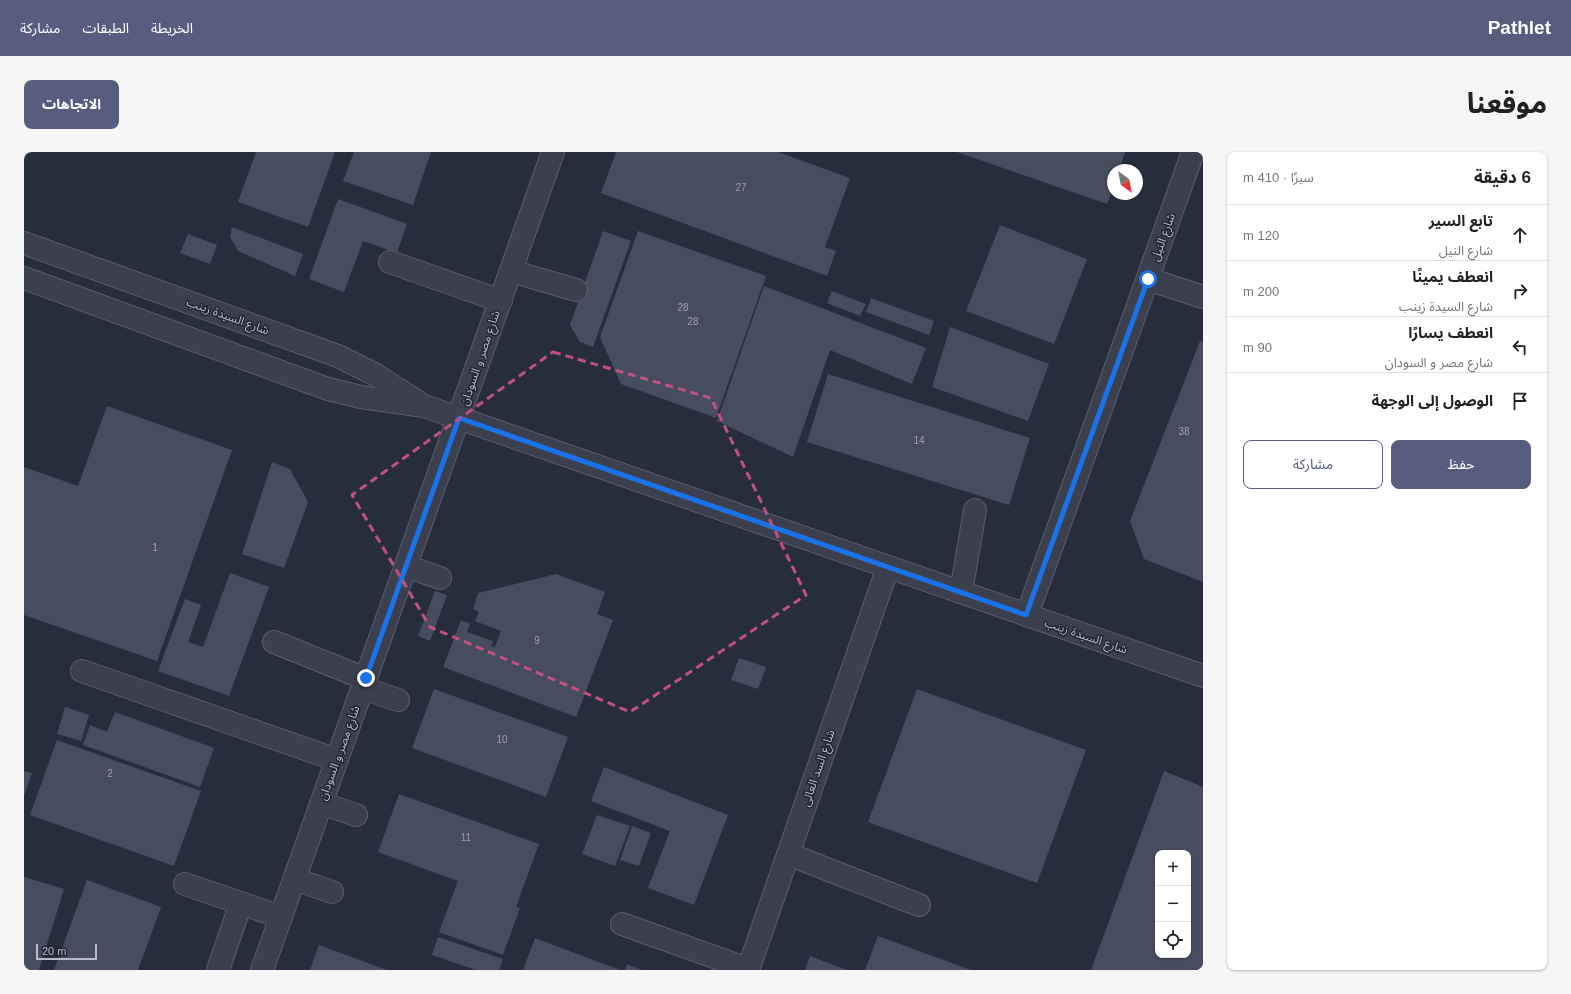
<!DOCTYPE html>
<html lang="ar">
<head>
<meta charset="utf-8">
<style>
	body { margin:0; font-family:Helvetica,"Noto Sans Arabic",sans-serif; background:#f6f6f6; color:#222; direction:rtl }
	.controls { position:absolute; right:12px; bottom:12px; display:grid; overflow:hidden; border-radius:8px; box-shadow:0 1px 3px #0004 }
	.controls button { width:36px; height:36px; display:grid; place-items:center; padding:0; border:0; border-bottom:1px solid #e0e0e0; background:#fff; color:#222; font:20px sans-serif }
	.compass { position:absolute; left:1083px; top:12px; width:36px; height:36px; border-radius:50%; background:#fff; box-shadow:0 1px 3px #0004; rotate:148deg }
	.scale { position:absolute; left:12px; bottom:10px; width:61px; box-sizing:border-box; padding-left:4px; border:2px solid #b8bbc9; border-top:0; font-size:11px; line-height:14px; white-space:nowrap; color:#b8bbc9; -webkit-text-stroke:3px #202433; paint-order:stroke }
	.stop { position:absolute; width:12px; height:12px; margin:-9px; border:3px solid #1a73e8; border-radius:50%; background:#fff }
	.stop.end { background:#1a73e8; border-color:#fff; box-shadow:0 1px 4px #0008 }
	.list { margin:0; padding:0; list-style:none }
	h2 { display:flex; justify-content:space-between; align-items:center; height:52px; margin:0; padding:0 16px; font-size:17px }
	h2 small { font-size:13px; font-weight:400; color:#767676 }
	.list li { display:grid; grid-template-columns:26px 1fr auto; gap:12px; align-items:center; box-sizing:border-box; height:56px; padding:0 16px; border-top:1px solid #e0e0e0 }
	.list b { display:block; font-size:15px; white-space:nowrap }
	.list p { margin:0; font-size:13px; white-space:nowrap; color:#767676 }
	.list em { font-size:13px; font-style:normal; color:#767676 }
	.actions { display:flex; gap:8px; padding:12px 16px }
	.actions a { flex:1; padding:9px 0; border:1px solid #575d7e; border-radius:8px; text-align:center; font-size:14px; color:#575d7e }
	.actions .main { background:#575d7e; color:#fff }
	.icon { flex:none; width:22px; height:22px; fill:none; stroke:currentColor; stroke-width:2; stroke-linecap:round; stroke-linejoin:round }
	.map { position:relative; flex:none; width:1179px; height:818px; overflow:hidden; direction:ltr; border-radius:8px }
	header { display:flex; align-items:center; gap:24px; box-sizing:border-box; height:56px; padding:0 20px; background:#575d7e; color:#fff }
	header strong { font-size:19px }
	nav { display:flex; gap:22px; margin-inline-start:auto; font-size:14px }
	.intro { display:flex; align-items:center; justify-content:space-between; box-sizing:border-box; height:96px; padding:0 24px }
	h1 { margin:0; font-size:28px }
	.button { padding:10px 18px; border-radius:8px; background:#575d7e; color:#fff; font-size:14px; font-weight:700 }
	main { display:flex; gap:24px; padding:0 24px }
	aside { flex:1; background:#fff; border-radius:8px; box-shadow:0 1px 3px #0004 }
	.map>svg:first-child { display:block }
</style>
</head>
<body>
<header>
<strong>Pathlet</strong>
<nav><a>الخريطة</a><a>الطبقات</a><a>مشاركة</a></nav>
</header>
<div class="intro"><h1>موقعنا</h1><a class="button">الاتجاهات</a></div>
<main>
<aside>
<h2>6 دقيقة<small>سيرًا · 410 m</small></h2>
<ul class="list">
<li><svg class="icon" aria-label="ahead" viewBox="0 0 24 24"><path d="M12 20V5M6 11l6-6 6 6"/></svg><div><b>تابع السير</b><p>شارع النيل</p></div><em>120 m</em></li>
<li><svg class="icon" aria-label="right" viewBox="0 0 24 24"><path d="M7 20v-9h11M14 6l5 5-5 5"/></svg><div><b>انعطف يمينًا</b><p>شارع السيدة زينب</p></div><em>200 m</em></li>
<li><svg class="icon" aria-label="left" viewBox="0 0 24 24"><path d="M17 20v-9H6M10 6l-5 5 5 5"/></svg><div><b>انعطف يسارًا</b><p>شارع مصر و السودان</p></div><em>90 m</em></li>
<li><svg class="icon" aria-label="arrive" viewBox="0 0 24 24"><path d="M6 21V4h12l-3 4 3 4H6"/></svg><div><b>الوصول إلى الوجهة</b></div></li>
</ul>
<div class="actions"><a class="main">حفظ</a><a>مشاركة</a></div>
</aside>
<div class="map">
<svg width="1179" height="818" viewBox="0 0 1179 818">
	<rect width="100%" height="100%" fill="#282d3e"/>
	<g fill="#474c5f" fill-rule="evenodd">
		<polygon points="232,0 311,0 284,75 214,50"/>
		<polygon points="330,0 407,0 389,53 319,29"/>
		<polygon points="592,0 754,0 826,26 801,95 812,99 803,124 577,41"/>
		<polygon points="933,0 1101,0 1095,18 1089,18 1089,35 1083,52"/>
		<polygon points="314,47 383,72 373,101 339,89 320,140 285,127"/>
		<polygon points="976,73 1063,107 1030,192 942,159"/>
		<polygon points="208,75 279,102 271,124 214,99 206,85"/>
		<polygon points="579,79 607,89 569,195 556,190 546,173"/>
		<polygon points="614,79 742,124 692,266 597,232 576,185"/>
		<polygon points="164,82 193,93 186,112 156,101"/>
		<polygon points="740,134 902,196 888,232 806,198 769,305 693,269"/>
		<polygon points="808,139 842,152 836,164 803,151"/>
		<polygon points="847,146 910,169 905,183 842,160"/>
		<polygon points="926,175 1025,212 1004,269 908,235"/>
		<polygon points="1176,189 1179,190 1179,430 1120,407 1106,369"/>
		<polygon points="804,222 1006,286 985,353 783,290"/>
		<polygon points="83,254 208,298 133,509 0,463 0,315 54,334"/>
		<polygon points="248,310 266,317 284,350 260,416 218,402"/>
		<polygon points="206,421 245,435 205,544 134,519 161,447 177,453 164,490 179,495"/>
		<polygon points="532,422 581,440 573,462 589,468 552,565 419,515 437,468 446,472 443,480 469,489 467,494 471,495 477,479 451,469 455,460 449,457 454,441"/>
		<polygon points="411,439 423,443 406,489 394,484"/>
		<polygon points="715,506 742,515 734,537 707,528"/>
		<polygon points="410,537 544,585 522,645 388,596"/>
		<polygon points="893,537 1062,598 1013,731 844,670"/>
		<polygon points="41,555 65,563 57,589 33,582"/>
		<polygon points="91,560 190,596 176,635 59,593 66,573 83,580"/>
		<polygon points="33,588 177,639 150,714 6,663"/>
		<polygon points="580,615 704,663 670,753 624,736 646,679 567,649"/>
		<polygon points="0,619 8,621 0,644"/>
		<path d="M1140,619l39,16v183h-112zM1134,701h30v102h-30z"/>
		<polygon points="375,642 515,692 492,755 496,756 479,803 415,780 434,729 354,700"/>
		<polygon points="573,663 606,674 591,714 558,702"/>
		<polygon points="608,674 627,681 615,714 596,708"/>
		<polygon points="0,725 40,737 15,818 0,818"/>
		<polygon points="63,728 137,755 114,818 30,818"/>
		<polygon points="854,784 947,818 841,818"/>
		<polygon points="414,785 479,807 475,818 452,818 408,803"/>
		<polygon points="511,786 596,818 499,818"/>
		<polygon points="295,793 363,818 286,818"/>
		<polygon points="786,804 823,818 781,818"/>
		<polygon points="603,812 618,818 601,818"/>
	</g>
	<g fill="none" stroke-linecap="round" stroke-linejoin="round">
		<defs>
			<g id="minor">
				<polyline points="0,91 314,204 352,223 394,250"/>
				<polyline points="366,110 477,149"/>
				<polyline points="487,119 552,138"/>
				<polyline points="0,126 304,237 337,245 400,254 1179,524"/>
				<polyline points="1124,127 1179,145"/>
				<polyline points="382,414 416,426"/>
				<polyline points="937,440 951,358"/>
				<polyline points="1003,463 1169,0"/>
				<polyline points="250,490 342,527"/>
				<polyline points="58,519 313,608"/>
				<polyline points="339,536 374,548"/>
				<polyline points="297,651 332,663"/>
				<polyline points="764,702 895,753"/>
				<polyline points="271,727 308,740"/>
				<polyline points="161,732 257,765"/>
				<polyline points="598,772 724,817"/>
				<polyline points="194,818 217,751"/>
				<polyline points="238,818 529,0"/>
				<polyline points="724,818 864,415"/>
			</g>
		</defs>
		<use href="#minor" stroke="#595d6c" stroke-width="24"/>
		<use href="#minor" stroke="#3c3f4e" stroke-width="22"/>
	</g>
	<g fill="none" stroke-linecap="round" stroke-linejoin="round">
		<polyline stroke="#1a73e8" stroke-width="5" points="342,526 435,266 1002,463 1124,127"/>
	</g>
	<path fill="none" stroke="#be5182" stroke-width="3" stroke-dasharray="8 5" stroke-linejoin="round" d="M529,200l158,46 95,197 -176,117 -200,-85 -78,-132z"/>
	<g text-anchor="middle" stroke-width="3" stroke-linejoin="round" paint-order="stroke">
		<g font-size="10" fill="#9c9fae">
			<text x="717" y="39">27</text>
			<text x="659" y="159">28</text>
			<text x="669" y="173">28</text>
			<text x="1160" y="283">38</text>
			<text x="895" y="292">14</text>
			<text x="131" y="399">1</text>
			<text x="513" y="492">9</text>
			<text x="478" y="591">10</text>
			<text x="86" y="625">2</text>
			<text x="442" y="689">11</text>
		</g>
		<g font-size="12" fill="#b8bbc9" stroke="#202433">
			<text transform="translate(1139 85) rotate(-70)" y="4">شارع النيل</text>
			<text transform="translate(204 164) rotate(20)" y="4">شارع السيدة زينب</text>
			<text transform="translate(456 206) rotate(-71)" y="4">شارع مصر و السودان</text>
			<text transform="translate(1062 484) rotate(19)" y="4">شارع السيدة زينب</text>
			<text transform="translate(315 601) rotate(-70)" y="4">شارع مصر و السودان</text>
			<text transform="translate(794 616) rotate(-71)" y="4">شارع السد العالى</text>
		</g>
	</g>
</svg>
<div class="controls">
<button>+</button>
<button>−</button>
<button><svg class="icon" aria-label="locate" viewBox="0 0 24 24"><circle cx="12" cy="12" r="6"/><path d="M12 2v4M12 18v4M2 12h4M18 12h4"/></svg></button>
</div>
<svg class="compass" viewBox="-18 -18 36 36"><path d="M0-13l5 13h-10z" fill="#e53935"/><path d="M0 13l5-13h-10z" fill="#767676"/></svg>
<div class="scale">20 m</div>
<div class="stop" style="left:1124px;top:127px"></div>
<div class="stop end" style="left:342px;top:526px"></div>
</div>
</main>
</body>
</html>
